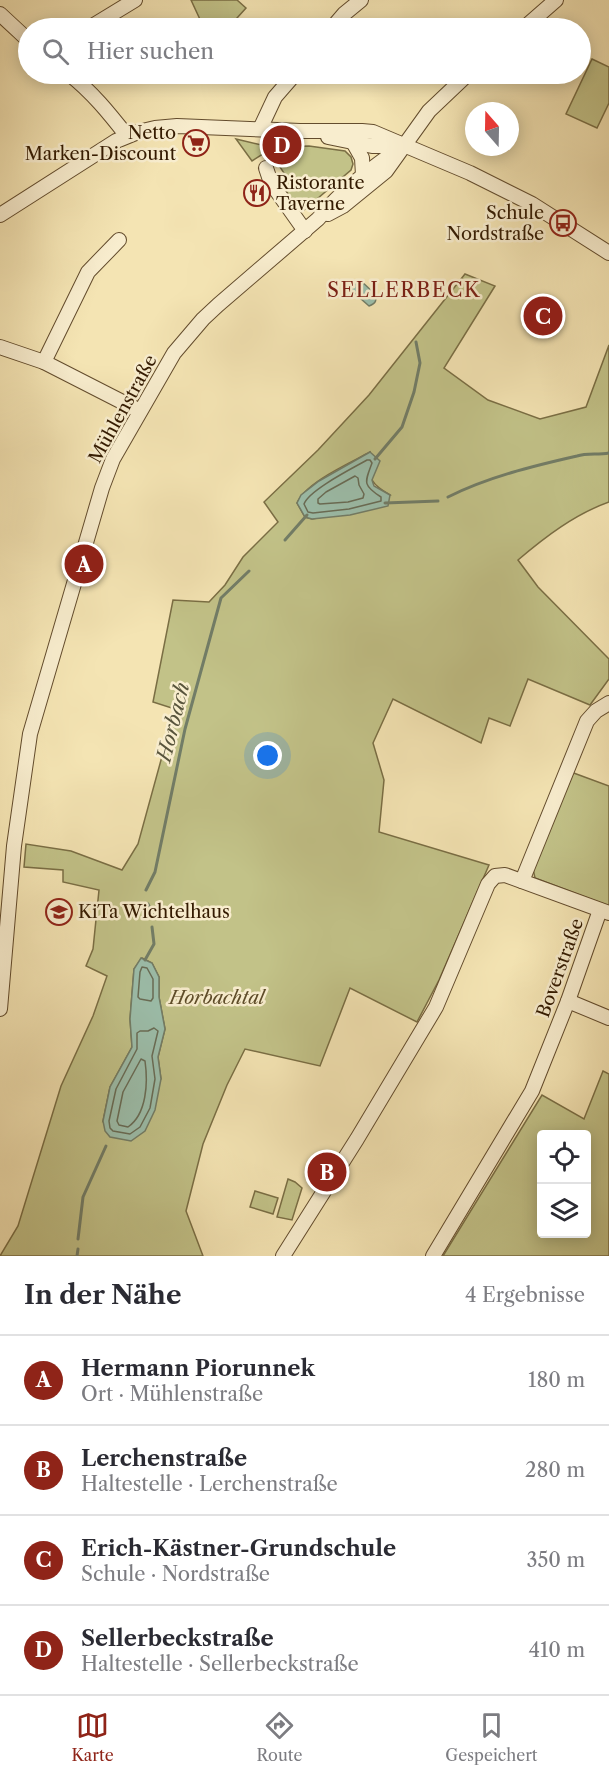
<!DOCTYPE html>
<html lang="de">
<head>
<meta charset="utf-8">
<style>
	body { margin:0; font-family:"Libre Caslon Text",serif; background:#f7f7f7; color:#2b2b33 }
	.controls { position:absolute; right:18px; bottom:18px; display:grid; overflow:hidden; border-radius:6px; box-shadow:0 3px 15px #0003 }
	.controls button { width:54px; height:54px; display:grid; place-items:center; padding:0; border:0; border-bottom:2px solid #e1e1e2; background:#fff; color:#2b2b33; font:30px sans-serif }
	.compass { position:absolute; left:465px; top:102px; width:54px; height:54px; border-radius:50%; background:#fff; box-shadow:0 3px 15px #0003; rotate:340deg }
	.you { position:absolute; left:268px; top:756px; width:21px; height:21px; margin:-15px; border:4px solid #fff; border-radius:50%; background:#1a73e8; box-shadow:0 0 0 9px #1a73e833 }
	.badge { display:grid; place-items:center; width:39px; height:39px; border-radius:50%; background:#8f2418; color:#fff; font-size:20px; font-weight:700 }
	.pin { position:absolute; translate:-50% -50%; border:3px solid #fff; box-shadow:0 2px 6px #0006 }
	.list { margin:0; padding:0; list-style:none }
	h2 { display:flex; justify-content:space-between; align-items:center; height:78px; margin:0; padding:0 24px; font-size:26px }
	h2 small { font-size:20px; font-weight:400; color:#7c7c81 }
	.list li { display:grid; grid-template-columns:39px 1fr auto; gap:18px; align-items:center; box-sizing:border-box; height:90px; padding:0 24px; border-top:2px solid #e1e1e2 }
	.list b { display:block; font-size:22px; white-space:nowrap }
	.list p { margin:0; font-size:20px; white-space:nowrap; color:#7c7c81 }
	.list em { font-size:20px; font-style:normal; color:#7c7c81 }
	.icon { flex:none; width:33px; height:33px; fill:none; stroke:currentColor; stroke-width:2; stroke-linecap:round; stroke-linejoin:round }
	.map { position:relative; flex:none; width:609px; height:1256px; overflow:hidden }
	.search { position:absolute; background:#fff; box-shadow:0 3px 15px #0003; left:18px; right:18px; top:18px; height:66px; display:flex; align-items:center; gap:15px; box-sizing:border-box; padding:0 21px; border-radius:33px; color:#7c7c81; font-size:22px }
	.sheet { height:438px; background:#fff }
	nav { display:flex; justify-content:space-around; align-items:center; box-sizing:border-box; height:84px; border-top:2px solid #e1e1e2; background:#fff; font-size:16px; color:#7c7c81 }
	nav a { display:grid; justify-items:center; gap:3px }
	nav .on { color:#8f2418 }
	.map>svg:first-child { display:block }
</style>
</head>
<body>
<div class="map">
<svg width="609" height="1256" viewBox="0 0 609 1256">
	<rect width="100%" height="100%" fill="#f4e4b3"/>
	<filter id="stains"><feTurbulence type="fractalNoise" baseFrequency=".00333" numOctaves="4"/><feColorMatrix values="0 0 0 0 .2 0 0 0 0 .09 0 0 0 0 .02 0 0 0 .5 -.17"/></filter>
	<radialGradient id="worn" r=".72"><stop offset=".6" stop-color="#630" stop-opacity="0"/><stop offset="1" stop-color="#630" stop-opacity=".3"/></radialGradient>
	<g fill="#c2c288" stroke="#7a6e44" stroke-width="1.5" fill-rule="evenodd">
		<polygon points="191,0 237,0 246,8 228,28 204,28"/>
		<polygon points="592,59 609,67 609,103 597,128 566,114"/>
		<polygon points="236,139 270,147 309,146 345,151 351,157 353,164 351,170 304,210 299,209 277,179 284,173 269,150 252,161"/>
		<path d="M465,274l30,12 -51,82 44,32 52,19 46,-12 23,-62v157c-34,12 -64,35 -91,58l20,27 71,72v20l-19,26 -62,-26 -18,47 -21,-8 -8,25 -88,-44 -20,44 11,37 -5,52 110,33 -50,115 -22,42 -67,-34 -30,78 -75,-17 -18,36 -24,59 -17,67 17,45h-203l18,-30 43,-140 32,-70 14,-40 -21,-10 7,-17 6,-59 -36,-8v-12l-39,-3 2,-23 45,7 51,19 16,-26 37,-135 -22,-7 20,-102 36,2 16,-17 18,-28 35,-35 -14,-20 54,-52 51,-55zM370,452c1,26 -4,29 20,43l-67,22 -11,2 -7,-2 -8,-14c9,-21 53,-40 73,-51zM142,958l10,5 7,14v20l6,32 -7,28 3,22 -58,42 7,-34 22,-40 -2,-28 4,-50z"/>
		<polygon points="571,772 609,786 609,906 535,878 533,869"/>
		<path d="M603,1071l6,3v182h-166l99,-161 42,24zM542,1134h44v100h-44z"/>
		<polygon points="288,1179 295,1182 302,1188 292,1220 277,1217"/>
		<polygon points="255,1191 278,1198 273,1214 250,1207"/>
	</g>
	<g fill="#9cbfac" stroke="#727d67" stroke-width="1.5">
		<path d="M360,280c7,7 26,20 9,26l-17,-15 -1,-6 4,-4z"/>
		<polygon points="370,452 380,461 372,480 374,486 390,495 388,506 350,515 312,519 305,517 297,503 301,495 319,481"/>
		<polygon points="141,958 152,963 159,977 159,997 165,1029 158,1057 161,1079 155,1110 145,1131 131,1141 110,1137 105,1131 103,1121 110,1087 132,1047 130,1019 134,969"/>
	</g>
	<g fill="none" stroke-linecap="round" stroke-linejoin="round">
		<g stroke="#686c56" stroke-width="1.5">
			<path d="M367,460h3l2,3c-7,19 -10,22 9,34v4l-32,8 -36,4 -5,-1 -4,-8c5,-14 49,-36 63,-44z"/>
			<polygon points="355,476 358,478 359,485 364,494 363,498 348,502 320,504 318,503 318,499 326,492"/>
			<polygon points="142,967 147,968 153,979 153,998 151,1001 140,999 138,997 140,972"/>
			<polygon points="154,1028 158,1031 152,1056 155,1079 150,1108 140,1127 130,1134 113,1131 110,1128 109,1121 116,1089 137,1049 137,1033 140,1031 148,1031"/>
			<path d="M141,1059l4,2c3,21 2,53 -17,66l-9,-2 -2,-4 6,-29z"/>
		</g>
		<g stroke="#727d67" stroke-width="3">
			<polyline points="375,459 402,427 414,392 420,363 416,342"/>
			<path d="M448,497c40,-20 85,-31 129,-41 10,-3 21,-1 32,-3"/>
			<polyline points="385,503 438,501"/>
			<polyline points="285,540 307,515"/>
			<polyline points="146,890 155,872 185,729 221,598 249,571"/>
			<polyline points="148,904 152,913"/>
			<polyline points="145,960 154,944 152,927"/>
			<polyline points="78,1239 83,1197 106,1146"/>
			<polyline points="77,1256 78,1249"/>
		</g>
		<defs>
			<g id="minor">
				<polyline points="0,14 28,40"/>
				<polyline points="89,28 135,0"/>
				<polyline points="332,28 344,14 361,0"/>
				<polyline points="524,28 556,0"/>
				<path d="M69,74c23,18 40,39 58,62"/>
				<polyline points="260,129 275,97 295,74"/>
				<polyline points="328,137 372,146 398,146"/>
				<polyline points="353,142 362,158 363,175"/>
				<polyline points="266,168 271,183 305,231"/>
				<polyline points="328,214 343,206 386,171 429,111 468,74"/>
				<polyline points="0,215 116,141 138,132 155,128 177,126 300,131 362,131 373,132 470,173 532,204 609,253"/>
				<polyline points="0,347 44,362 140,411"/>
				<polyline points="44,362 88,272 119,240"/>
				<polyline points="522,881 587,721 596,711 609,703"/>
				<polyline points="568,1001 609,1018"/>
				<path d="M0,1009l14,-163 16,-112 72,-246 11,-29 61,-106 29,-34 15,-14 100,-86c24,-29 55,-52 85,-73"/>
				<polyline points="283,1256 357,1139 436,1007 488,884 495,876 505,875 609,913"/>
				<polyline points="433,1256 532,1091 568,1001 600,910"/>
			</g>
		</defs>
		<use href="#minor" stroke="#634c2d" stroke-width="16"/>
		<use href="#minor" stroke="#f8edce" stroke-width="14"/>
	</g>
	<defs>
		<symbol id="supermarket-ring" viewBox="-11 -11 22 22"><circle r="9.5" fill="#f8edce" stroke="#8f2418" stroke-width="1.5"/><path d="M-6-5.5h2.5l.6 2H6L4.5 2H-2.5L-4.4-4H-6ZM-1.5 3.2a1.3 1.3 0 1 0 .1 0ZM3 3.2a1.3 1.3 0 1 0 .1 0Z" fill="#8f2418"/></symbol>
		<symbol id="restaurant-ring" viewBox="-11 -11 22 22"><circle r="9.5" fill="#f8edce" stroke="#8f2418" stroke-width="1.5"/><path d="M-5-6h1v4h1v-4h1v4h1v-4h1v5L-1.5 .5V6h-2V.5L-5-1ZM5-6V6H3V1.5H1.5Q1.5-4 5-6Z" fill="#8f2418"/></symbol>
		<symbol id="bus-ring" viewBox="-11 -11 22 22"><circle r="9.5" fill="#f8edce" stroke="#8f2418" stroke-width="1.5"/><path d="M-5-6H5V4H4V6H2V4H-2V6H-4V4H-5ZM-3.5-4V0h7V-4ZM-3.5 1.2v1.5H-2V1.2ZM2 1.2v1.5H3.5V1.2Z" fill="#8f2418"/></symbol>
		<symbol id="school-ring" viewBox="-11 -11 22 22"><circle r="9.5" fill="#f8edce" stroke="#8f2418" stroke-width="1.5"/><path d="M0-5L7-2L0 1L-7-2ZM-4 1L0 2.5L4 1V4Q0 6-4 4Z" fill="#8f2418"/></symbol>
	</defs>
	<g fill-rule="evenodd">
		<use href="#supermarket-ring" x="181" y="128" width="30" height="30"/>
		<use href="#restaurant-ring" x="242" y="178" width="30" height="30"/>
		<use href="#bus-ring" x="548" y="208" width="30" height="30"/>
		<use href="#school-ring" x="44" y="897" width="30" height="30"/>
	</g>
	<g text-anchor="middle" stroke-width="5" stroke-linejoin="round" paint-order="stroke">
		<g font-size="18" fill="#331a00" stroke="#f8edce" text-anchor="end">
			<text x="176" y="139">Netto<tspan x="176" dy="21">Marken-Discount</tspan></text>
			<text x="276" y="189" text-anchor="start">Ristorante<tspan x="276" dy="21">Taverne</tspan></text>
			<text x="544" y="219">Schule<tspan x="544" dy="21">Nordstraße</tspan></text>
			<text x="78" y="918" text-anchor="start">KiTa Wichtelhaus</text>
		</g>
		<g font-size="18" fill="#331a00" stroke="#f8edce">
			<text transform="translate(123 409) rotate(-61)" y="6">Mühlenstraße</text>
			<text transform="translate(560 968) rotate(-70)" y="6">Boverstraße</text>
		</g>
		<g font-size="18" font-style="italic" fill="#5e4c29" stroke="#f8edce">
			<text x="217" y="1004">Horbachtal</text>
		</g>
		<g font-size="20" letter-spacing="1.5" fill="#7a1f14" stroke="#f8edce">
			<text x="404" y="297">SELLERBECK</text>
		</g>
		<g font-size="20" font-style="italic" fill="#58543c" stroke="#f8edce">
			<text transform="translate(173 722) rotate(-76)" y="7">Horbach</text>
		</g>
	</g>
	<rect width="100%" height="100%" filter="url(#stains)"/>
	<rect width="100%" height="100%" fill="url(#worn)"/>
</svg>
<div class="controls">
<button><svg class="icon" aria-label="locate" viewBox="0 0 24 24"><circle cx="12" cy="12" r="6"/><path d="M12 2v4M12 18v4M2 12h4M18 12h4"/></svg></button>
<button><svg class="icon" aria-label="layers" viewBox="0 0 24 24"><path d="M12 4l9 5-9 5-9-5zM3 14l9 5 9-5"/></svg></button>
</div>
<svg class="compass" viewBox="-18 -18 36 36"><path d="M0-13l5 13h-10z" fill="#e53935"/><path d="M0 13l5-13h-10z" fill="#7c7c81"/></svg>
<div class="you"></div>
<div class="pin badge" style="left:84px;top:564px">A</div>
<div class="pin badge" style="left:327px;top:1172px">B</div>
<div class="pin badge" style="left:543px;top:316px">C</div>
<div class="pin badge" style="left:282px;top:145px">D</div>
<div class="search"><svg class="icon" aria-label="search" viewBox="0 0 24 24"><circle cx="10" cy="10" r="6"/><path d="M15 15l6 6"/></svg>Hier suchen</div>
</div>
<section class="sheet">
<h2>In der Nähe<small>4 Ergebnisse</small></h2>
<ul class="list">
<li><span class="badge">A</span><div><b>Hermann Piorunnek</b><p>Ort · Mühlenstraße</p></div><em>180 m</em></li>
<li><span class="badge">B</span><div><b>Lerchenstraße</b><p>Haltestelle · Lerchenstraße</p></div><em>280 m</em></li>
<li><span class="badge">C</span><div><b>Erich-Kästner-Grundschule</b><p>Schule · Nordstraße</p></div><em>350 m</em></li>
<li><span class="badge">D</span><div><b>Sellerbeckstraße</b><p>Haltestelle · Sellerbeckstraße</p></div><em>410 m</em></li>
</ul>
</section>
<nav>
<a class="on"><svg class="icon" aria-label="map" viewBox="0 0 24 24"><path d="M3 6l6-2 6 2 6-2v14l-6 2-6-2-6 2zM9 4v14M15 6v14"/></svg>Karte</a>
<a><svg class="icon" aria-label="directions" viewBox="0 0 24 24"><path d="M12 3l9 9-9 9-9-9zM9 14v-3h6M13 9l2 2-2 2"/></svg>Route</a>
<a><svg class="icon" aria-label="saved" viewBox="0 0 24 24"><path d="M7 4h10v16l-5-4-5 4z"/></svg>Gespeichert</a>
</nav>
</body>
</html>
